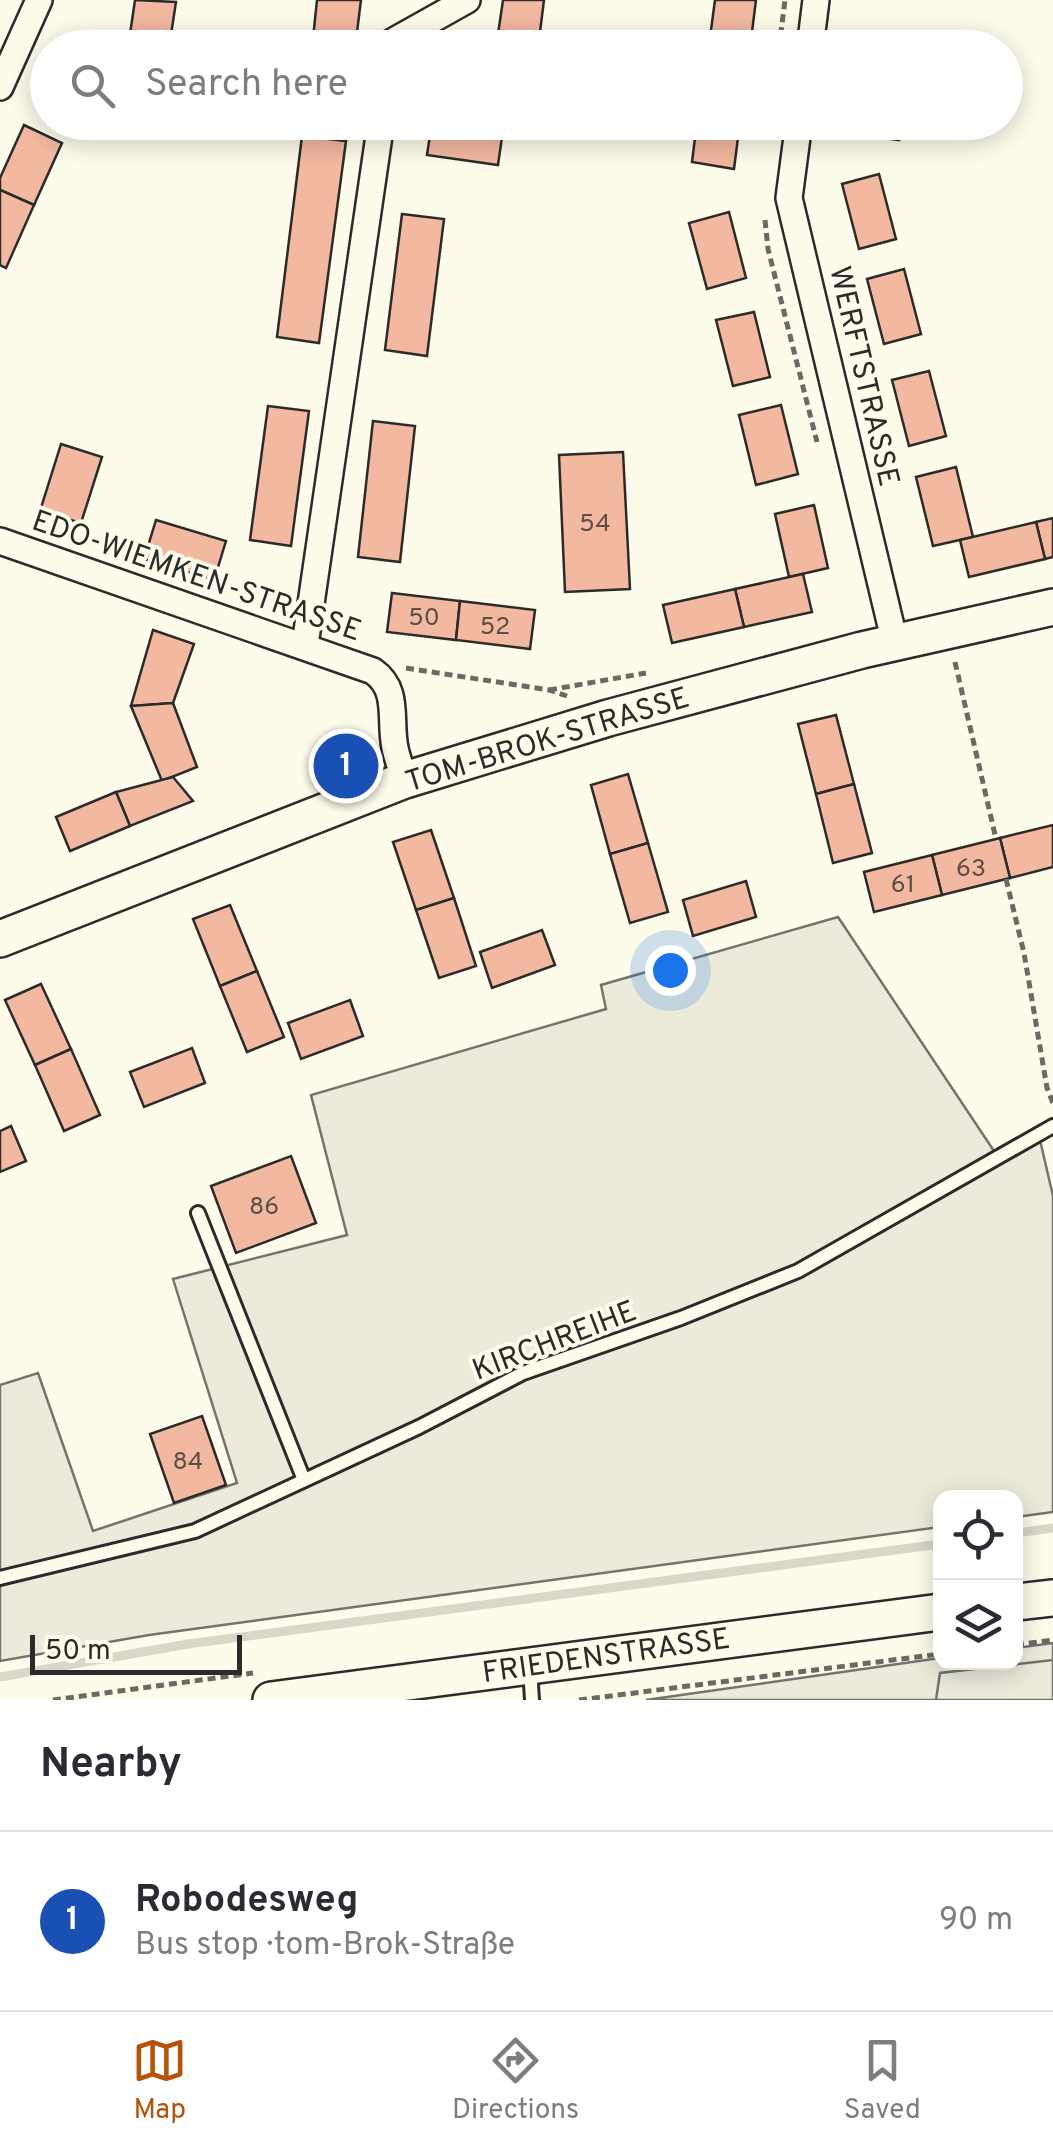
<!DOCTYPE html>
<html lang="en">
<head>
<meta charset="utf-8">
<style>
	body { margin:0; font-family:Overpass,sans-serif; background:#f2f2f3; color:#2b2b33 }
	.controls { position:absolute; right:30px; bottom:30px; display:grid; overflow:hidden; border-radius:20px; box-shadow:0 5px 25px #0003 }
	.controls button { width:90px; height:90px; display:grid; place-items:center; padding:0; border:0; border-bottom:2px solid #e1e1e2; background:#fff; color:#2b2b33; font:50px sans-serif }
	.scale { position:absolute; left:30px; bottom:25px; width:212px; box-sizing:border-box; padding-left:10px; border:5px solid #2b2b2b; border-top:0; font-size:28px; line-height:35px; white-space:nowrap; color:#2b2b2b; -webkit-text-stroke:8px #fdfbea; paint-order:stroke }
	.you { position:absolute; left:670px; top:970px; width:35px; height:35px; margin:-25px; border:8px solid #fff; border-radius:50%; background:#1a73e8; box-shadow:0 0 0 15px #1a73e833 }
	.badge { display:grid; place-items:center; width:65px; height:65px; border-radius:50%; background:#b45309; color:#fff; font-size:32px; font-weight:700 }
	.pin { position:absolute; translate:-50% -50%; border:5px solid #fff; box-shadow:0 2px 10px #0006 }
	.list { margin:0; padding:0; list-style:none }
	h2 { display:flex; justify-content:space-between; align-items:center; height:130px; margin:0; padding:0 40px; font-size:42px }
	h2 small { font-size:32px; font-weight:400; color:#7c7c81 }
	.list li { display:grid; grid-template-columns:65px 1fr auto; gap:30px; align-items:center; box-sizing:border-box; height:180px; padding:0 40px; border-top:2px solid #e1e1e2 }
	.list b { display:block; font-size:38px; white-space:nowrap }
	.list p { margin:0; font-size:32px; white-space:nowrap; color:#7c7c81 }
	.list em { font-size:32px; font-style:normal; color:#7c7c81 }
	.icon { flex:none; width:55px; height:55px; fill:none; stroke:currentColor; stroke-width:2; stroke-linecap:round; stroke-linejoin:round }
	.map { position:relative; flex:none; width:1053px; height:1700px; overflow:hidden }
	.search { position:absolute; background:#fff; box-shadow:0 5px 25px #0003; left:30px; right:30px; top:30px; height:110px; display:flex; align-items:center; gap:25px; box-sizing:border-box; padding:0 35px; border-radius:55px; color:#7c7c81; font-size:38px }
	.sheet { height:310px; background:#fff }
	nav { display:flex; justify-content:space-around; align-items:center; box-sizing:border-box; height:140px; border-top:2px solid #e1e1e2; background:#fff; font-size:28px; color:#7c7c81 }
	nav a { display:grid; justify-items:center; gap:5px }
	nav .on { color:#b45309 }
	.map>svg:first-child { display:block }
</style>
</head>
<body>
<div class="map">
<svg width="1053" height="1700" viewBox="0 0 1053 1700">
	<rect width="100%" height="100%" fill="#fdfbea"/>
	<g fill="#ecebdb" stroke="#74746e" stroke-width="2.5">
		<polygon points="838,917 994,1151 1040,1140 1053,1196 1053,1512 1016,1517 1016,1498 940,1498 940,1527 149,1635 0,1661 0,1385 38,1373 93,1531 237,1483 173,1279 347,1235 311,1095 606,1009 601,985"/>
		<polygon points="1053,1643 1053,1700 646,1700 940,1658 940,1662 1016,1662 1016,1648"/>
	</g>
	<polygon fill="#eceadb" stroke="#74746e" stroke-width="2.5" points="1053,1660 1053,1700 936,1700 940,1673"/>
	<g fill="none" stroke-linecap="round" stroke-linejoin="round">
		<g stroke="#d8d7c9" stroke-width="9">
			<polyline points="1016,1533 1053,1528"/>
			<polyline points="0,1677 188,1644 940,1544"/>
		</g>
	</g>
	<g fill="#f2b8a0" stroke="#2b2b2b" stroke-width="2.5">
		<polygon points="135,0 176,2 169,48 128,48"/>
		<polygon points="317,0 361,0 355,48 312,48"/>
		<polygon points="503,0 544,0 538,48 496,48"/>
		<polygon points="715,0 756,0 750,48 709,45"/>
		<polygon points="432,122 504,123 498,165 427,155"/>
		<polygon points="697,122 740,122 734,169 692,162"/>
		<polygon points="862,122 901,122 899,140 860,135"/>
		<polygon points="24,125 62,143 34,205 0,190 0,178"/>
		<polygon points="302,136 346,141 319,343 277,337"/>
		<polygon points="879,174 896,239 859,249 842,184"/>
		<polygon points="0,190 34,205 6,268 0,265"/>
		<polygon points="729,212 746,278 707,289 689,223"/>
		<polygon points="402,214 444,219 427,356 385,350"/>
		<polygon points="904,269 921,334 884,344 867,279"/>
		<polygon points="754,312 770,377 733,386 716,320"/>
		<polygon points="929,371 946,436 909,446 892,380"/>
		<polygon points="781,405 798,474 756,485 739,415"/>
		<polygon points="268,406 309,411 291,546 250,540"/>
		<polygon points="373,421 415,426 400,562 358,557"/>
		<polygon points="61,444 102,457 81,523 40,511"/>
		<polygon points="623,452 630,589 565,592 559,455"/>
		<polygon points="956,467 973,537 933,546 916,477"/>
		<polygon points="814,505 828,568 789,577 775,514"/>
		<polygon points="1053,518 1053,557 1045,559 1036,522"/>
		<polygon points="156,520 226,541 214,580 144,559"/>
		<polygon points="1036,522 1045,559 969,577 960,540"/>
		<polygon points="803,574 812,612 744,627 735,589"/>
		<polygon points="735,589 744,627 672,643 663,605"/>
		<polygon points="392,593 460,601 456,640 387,632"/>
		<polygon points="460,601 535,610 530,649 456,640"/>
		<polygon points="153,630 194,644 173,703 131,706"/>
		<polygon points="173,703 197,767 162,781 131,706"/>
		<polygon points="836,715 854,784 816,794 798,724"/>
		<polygon points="628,774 648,843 610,854 591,785"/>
		<polygon points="173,777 193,801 130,826 116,792"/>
		<polygon points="854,784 872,853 833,863 816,794"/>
		<polygon points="116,792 130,826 70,851 56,817"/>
		<polygon points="1053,825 1053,867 1010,878 1000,838"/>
		<polygon points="431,830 454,898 416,910 393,842"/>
		<polygon points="1000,838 1010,878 942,895 932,855"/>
		<polygon points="648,843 668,912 630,923 610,854"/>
		<polygon points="932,855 942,895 874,912 864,872"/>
		<polygon points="746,881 756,917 693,936 683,900"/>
		<polygon points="454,898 476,966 439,978 416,910"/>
		<polygon points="230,905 257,971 220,986 193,919"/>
		<polygon points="542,930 555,965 492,988 480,952"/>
		<polygon points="257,971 284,1037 247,1052 220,986"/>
		<polygon points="41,984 71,1049 35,1065 5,1000"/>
		<polygon points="350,1000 363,1036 301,1059 288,1023"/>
		<polygon points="192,1048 205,1083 144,1107 130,1072"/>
		<polygon points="71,1049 100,1115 64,1131 35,1065"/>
		<polygon points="11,1126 26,1161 0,1172 0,1131"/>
		<polygon points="291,1156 316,1223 236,1253 211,1186"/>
		<polygon points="202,1416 226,1485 174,1503 150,1434"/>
	</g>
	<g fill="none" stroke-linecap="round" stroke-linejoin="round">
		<defs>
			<g id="lane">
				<polyline points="198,1213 304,1480"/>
				<polyline points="0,1578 195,1531 419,1427 523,1373 681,1318 798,1271 1053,1126"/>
				<polyline points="530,1668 532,1700"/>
			</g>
			<g id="street">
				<polyline points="391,48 392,42 467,0"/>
				<polyline points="810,48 816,0"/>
				<polyline points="0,87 39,0"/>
				<polyline points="799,122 789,198 895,643"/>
				<path d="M0,541l373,130c27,19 16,48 22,77 2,11 7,22 10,32"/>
				<polyline points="305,645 381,122"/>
			</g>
			<g id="secondary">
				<polyline points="0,939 405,780 608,718 862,650 1053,607"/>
				<polyline points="1016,1602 1053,1598"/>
				<polyline points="271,1700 940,1612"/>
			</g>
		</defs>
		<use href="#lane" stroke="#2b2b2b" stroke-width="18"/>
		<use href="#street" stroke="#2b2b2b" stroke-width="30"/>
		<use href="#secondary" stroke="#2b2b2b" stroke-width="40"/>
		<g stroke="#6a6964" stroke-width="5" stroke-dasharray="8 5" stroke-linecap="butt">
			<polyline points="779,48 785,0"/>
			<polyline points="765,220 768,249 817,442"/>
			<polyline points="955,662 996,839"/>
			<polyline points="406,668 549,690 567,696"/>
			<polyline points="549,690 646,673"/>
			<polyline points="1006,879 1024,953 1047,1088 1053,1103"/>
			<polyline points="1016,1645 1053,1640"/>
			<polyline points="53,1700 253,1673"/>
			<polyline points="579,1700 940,1654"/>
		</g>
		<use href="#lane" stroke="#fdfbea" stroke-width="12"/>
		<use href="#street" stroke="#fdfbea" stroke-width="25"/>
		<use href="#secondary" stroke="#fdfbea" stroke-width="35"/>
	</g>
	<g text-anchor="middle" stroke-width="8" stroke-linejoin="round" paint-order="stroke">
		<g font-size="25" fill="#5d4e48">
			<text x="595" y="531">54</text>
			<text x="424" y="625">50</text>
			<text x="495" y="634">52</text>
			<text x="971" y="876">63</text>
			<text x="903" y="892">61</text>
			<text x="264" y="1214">86</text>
			<text x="188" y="1469">84</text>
		</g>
		<g font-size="30" fill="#2b2b2b" stroke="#fdfbea">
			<text transform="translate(865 376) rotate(77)" y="10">WERFTSTRASSE</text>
			<text transform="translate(197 575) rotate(19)" y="10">EDO-WIEMKEN-STRASSE</text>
			<text transform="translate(547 739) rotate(-17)" y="10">TOM-BROK-STRASSE</text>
			<text transform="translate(554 1340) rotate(-21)" y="10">KIRCHREIHE</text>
			<text transform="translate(606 1655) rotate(-8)" y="10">FRIEDENSTRASSE</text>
		</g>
	</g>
</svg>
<div class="controls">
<button><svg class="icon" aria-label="locate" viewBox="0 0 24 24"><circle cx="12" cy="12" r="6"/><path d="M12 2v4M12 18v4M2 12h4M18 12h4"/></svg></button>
<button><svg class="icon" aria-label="layers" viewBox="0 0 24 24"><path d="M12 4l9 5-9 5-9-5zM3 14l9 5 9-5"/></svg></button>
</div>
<div class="scale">50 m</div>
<div class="you"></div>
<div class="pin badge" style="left:346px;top:766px;background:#1a4fb4">1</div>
<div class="search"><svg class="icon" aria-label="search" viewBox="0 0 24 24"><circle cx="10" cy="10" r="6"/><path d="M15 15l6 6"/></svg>Search here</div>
</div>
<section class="sheet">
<h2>Nearby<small></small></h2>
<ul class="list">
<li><span class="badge" style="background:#1a4fb4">1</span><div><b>Robodesweg</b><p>Bus stop · tom-Brok-Straße</p></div><em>90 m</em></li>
</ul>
</section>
<nav>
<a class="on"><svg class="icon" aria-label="map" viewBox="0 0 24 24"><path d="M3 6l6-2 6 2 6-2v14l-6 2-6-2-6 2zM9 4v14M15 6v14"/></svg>Map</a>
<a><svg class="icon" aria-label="directions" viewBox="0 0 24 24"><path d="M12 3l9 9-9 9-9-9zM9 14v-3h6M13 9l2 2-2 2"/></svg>Directions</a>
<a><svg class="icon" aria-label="saved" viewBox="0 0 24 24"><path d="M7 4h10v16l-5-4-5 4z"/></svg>Saved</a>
</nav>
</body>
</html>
